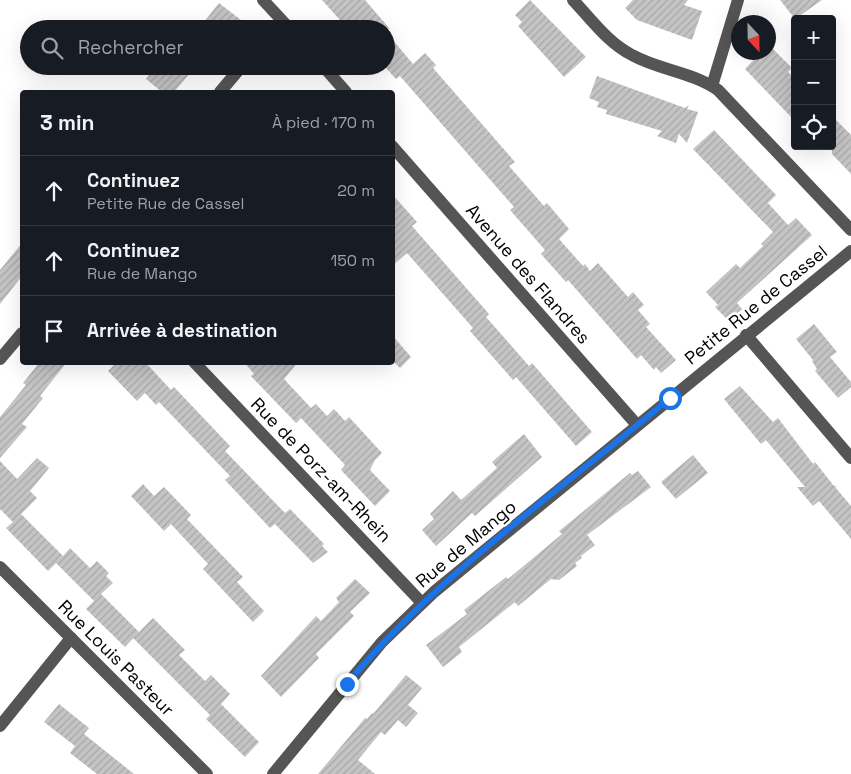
<!DOCTYPE html>
<html lang="fr">
<head>
<meta charset="utf-8">
<style>
	body { margin:0; font-family:"Space Grotesk",sans-serif; background:#242831; color:#f1f3f6 }
	.controls { position:absolute; right:15px; top:15px; display:grid; overflow:hidden; border-radius:5px; box-shadow:0 5px 20px #0002 }
	.controls button { width:45px; height:45px; display:grid; place-items:center; padding:0; border:0; border-bottom:1px solid #363941; background:#171b24; color:#f1f3f6; font:25px sans-serif }
	.compass { position:absolute; left:731px; top:15px; width:45px; height:45px; border-radius:50%; background:#171b24; box-shadow:0 5px 20px #0002; rotate:158deg }
	.stop { position:absolute; width:15px; height:15px; margin:-11px; border:4px solid #1a73e8; border-radius:50%; background:#fff }
	.stop.end { background:#1a73e8; border-color:#fff; box-shadow:0 1px 5px #0008 }
	.list { margin:0; padding:0; list-style:none }
	h2 { display:flex; justify-content:space-between; align-items:center; height:65px; margin:0; padding:0 20px; font-size:21px }
	h2 small { font-size:16px; font-weight:400; color:#9ea1a6 }
	.list li { display:grid; grid-template-columns:32px 1fr auto; gap:15px; align-items:center; box-sizing:border-box; height:70px; padding:0 20px; border-top:1px solid #363941 }
	.list b { display:block; font-size:19px; white-space:nowrap }
	.list p { margin:0; font-size:16px; white-space:nowrap; color:#9ea1a6 }
	.list em { font-size:16px; font-style:normal; color:#9ea1a6 }
	.icon { flex:none; width:28px; height:28px; fill:none; stroke:currentColor; stroke-width:2; stroke-linecap:round; stroke-linejoin:round }
	.map { position:relative; flex:none; width:851px; height:774px; overflow:hidden }
	.search { position:absolute; background:#171b24; box-shadow:0 5px 20px #0002; left:20px; top:20px; width:375px; height:55px; display:flex; align-items:center; gap:12px; box-sizing:border-box; padding:0 18px; border-radius:28px; color:#9ea1a6; font-size:19px }
	.panel { position:absolute; background:#171b24; box-shadow:0 5px 20px #0002; left:20px; top:90px; width:375px; height:275px; border-radius:5px }
	.map>svg:first-child { display:block }
</style>
</head>
<body>
<div class="map">
<svg width="851" height="774" viewBox="0 0 851 774">
	<defs>
		<pattern id="building-hatch" width="6" height="6" patternUnits="userSpaceOnUse" patternTransform="scale(1.25)"><rect width="6" height="6" fill="#c4c4c4"/><path d="M-1 1l2-2M0 6l6-6M5 7l2-2" fill="none" stroke="#a7a7a7"/></pattern>
	</defs>
	<rect width="100%" height="100%" fill="#fff"/>
	<g fill="url(#building-hatch)">
		<polygon points="322,0 365,0 390,29 348,29"/>
		<polygon points="530,0 586,57 564,77 518,26 522,22 515,15"/>
		<polygon points="633,0 688,0 684,5 702,11 692,40 637,20 625,8"/>
		<polygon points="780,0 822,0 795,19"/>
		<polygon points="219,3 241,20 234,29 213,29 204,22"/>
		<polygon points="386,32 413,64 425,53 436,65 433,68 515,162 509,166 544,206 547,203 569,229 559,239 583,266 585,264 590,271 598,263 628,297 633,292 644,305 638,310 650,324 646,327 676,360 661,373 656,367 654,370 641,355 637,359 568,280 566,282 541,254 545,250 510,210 514,207 400,76 396,79 386,68"/>
		<polygon points="769,45 792,68 788,72 795,79 795,121 745,69 761,52 768,52"/>
		<polygon points="156,66 196,66 174,92 162,92 146,79"/>
		<polygon points="597,76 685,108 689,105 687,109 698,112 687,143 679,134 676,143 657,136 662,131 606,114 607,110 597,107 599,102 589,98"/>
		<polygon points="832,116 851,135 851,174 832,154"/>
		<polygon points="714,130 776,195 768,203 788,225 796,218 812,235 737,303 742,309 729,321 715,307 718,305 706,292 736,264 740,268 763,246 761,244 773,232 693,149"/>
		<polygon points="392,194 417,222 412,226 489,314 486,317 529,366 532,363 592,432 576,446 516,377 513,380 470,331 473,328 407,253 392,266"/>
		<polygon points="22,243 22,276 0,304 0,270"/>
		<polygon points="814,324 837,352 830,357 851,382 851,387 838,398 815,371 817,369 812,361 813,360 796,339"/>
		<polygon points="392,335 411,357 400,368 392,360"/>
		<polygon points="40,362 67,362 40,396 43,398 22,424 27,427 0,458 0,417 26,385 23,383"/>
		<polygon points="117,362 145,362 171,390 174,387 230,446 225,451 285,513 290,509 324,544 322,546 328,552 313,563 275,524 270,528 225,480 230,476 159,402 156,405 145,393 137,401 108,371"/>
		<polygon points="244,362 298,362 284,379 311,408 316,404 327,416 334,409 345,421 349,417 382,453 375,460 370,470 390,491 375,506 341,470 345,465 301,418 296,423 251,376 254,374"/>
		<polygon points="740,386 773,422 778,418 813,464 815,462 834,486 837,486 835,487 851,506 851,539 819,501 813,506 797,487 805,487 766,440 761,444 724,399"/>
		<polygon points="524,434 542,457 475,516 472,513 436,546 422,530 434,519 430,514 453,491 461,500 497,468 492,462"/>
		<polygon points="693,455 708,473 676,499 661,482"/>
		<polygon points="37,458 49,468 30,491 37,498 21,514 63,556 70,548 90,568 97,561 109,573 106,576 113,583 101,594 139,632 125,647 86,609 94,601 56,563 48,571 6,528 13,522 0,509 0,461 17,479"/>
		<polygon points="638,471 651,487 587,535 595,545 581,556 582,558 575,563 577,566 559,580 551,579 518,606 515,602 459,647 462,652 443,667 426,645 467,614 464,610 506,577 508,579 562,534 559,531 574,519 630,473 632,475"/>
		<polygon points="143,484 154,496 164,487 191,515 187,519 243,577 237,582 264,611 253,622 203,569 208,564 171,524 164,531 131,496"/>
		<polygon points="355,579 370,593 350,612 354,616 316,654 319,658 281,697 261,676 316,616 321,621 339,602 336,598"/>
		<polygon points="153,618 185,650 179,655 205,681 211,675 230,694 221,704 259,742 245,757 206,719 210,715 133,638"/>
		<polygon points="406,675 422,688 408,705 418,713 406,727 398,720 385,735 381,732 358,760 375,774 318,774 365,718 367,719 372,713 373,714"/>
		<polygon points="59,704 89,728 84,734 134,774 97,774 70,753 75,746 44,722"/>
	</g>
	<g fill="none" stroke-linecap="round" stroke-linejoin="round">
		<g stroke="#555" stroke-width="12">
			<polyline points="263,0 290,29"/>
			<path d="M573,0c18,19 35,43 59,55 27,15 60,17 86,35l133,140"/>
			<polyline points="323,66 346,92"/>
			<polyline points="712,86 738,0"/>
			<polyline points="220,92 242,66"/>
			<polyline points="392,146 637,425"/>
			<polyline points="746,335 851,458"/>
			<polyline points="0,359 22,333"/>
			<polyline points="194,362 422,603"/>
			<polyline points="0,567 207,774"/>
			<polyline points="0,726 71,638"/>
			<polyline points="273,774 382,642 434,592 851,251"/>
		</g>
	</g>
	<g fill="none" stroke-linecap="round" stroke-linejoin="round">
		<path stroke="#1a73e8" stroke-width="6" d="M347,684c92,-111 214,-194 323,-286"/>
	</g>
	<g text-anchor="middle" stroke-width="5" stroke-linejoin="round" paint-order="stroke">
		<g font-size="18" fill="#000" stroke="#fff">
			<text transform="translate(528 274) rotate(49)" y="6">Avenue des Flandres</text>
			<text transform="translate(756 305) rotate(-39)" y="6">Petite Rue de Cassel</text>
			<text transform="translate(321 470) rotate(46)" y="6">Rue de Porz-am-Rhein</text>
			<text transform="translate(466 544) rotate(-40)" y="6">Rue de Mango</text>
			<text transform="translate(116 658) rotate(45)" y="6">Rue Louis Pasteur</text>
		</g>
	</g>
</svg>
<div class="controls">
<button>+</button>
<button>−</button>
<button><svg class="icon" aria-label="locate" viewBox="0 0 24 24"><circle cx="12" cy="12" r="6"/><path d="M12 2v4M12 18v4M2 12h4M18 12h4"/></svg></button>
</div>
<svg class="compass" viewBox="-18 -18 36 36"><path d="M0-13l5 13h-10z" fill="#e53935"/><path d="M0 13l5-13h-10z" fill="#9ea1a6"/></svg>
<div class="stop" style="left:670px;top:398px"></div>
<div class="stop end" style="left:347px;top:684px"></div>
<div class="search"><svg class="icon" aria-label="search" viewBox="0 0 24 24"><circle cx="10" cy="10" r="6"/><path d="M15 15l6 6"/></svg>Rechercher</div>
<section class="panel">
<h2>3 min<small>À pied · 170 m</small></h2>
<ul class="list">
<li><svg class="icon" aria-label="ahead" viewBox="0 0 24 24"><path d="M12 20V5M6 11l6-6 6 6"/></svg><div><b>Continuez</b><p>Petite Rue de Cassel</p></div><em>20 m</em></li>
<li><svg class="icon" aria-label="ahead" viewBox="0 0 24 24"><path d="M12 20V5M6 11l6-6 6 6"/></svg><div><b>Continuez</b><p>Rue de Mango</p></div><em>150 m</em></li>
<li><svg class="icon" aria-label="arrive" viewBox="0 0 24 24"><path d="M6 21V4h12l-3 4 3 4H6"/></svg><div><b>Arrivée à destination</b></div></li>
</ul>
</section>
</div>
</body>
</html>
